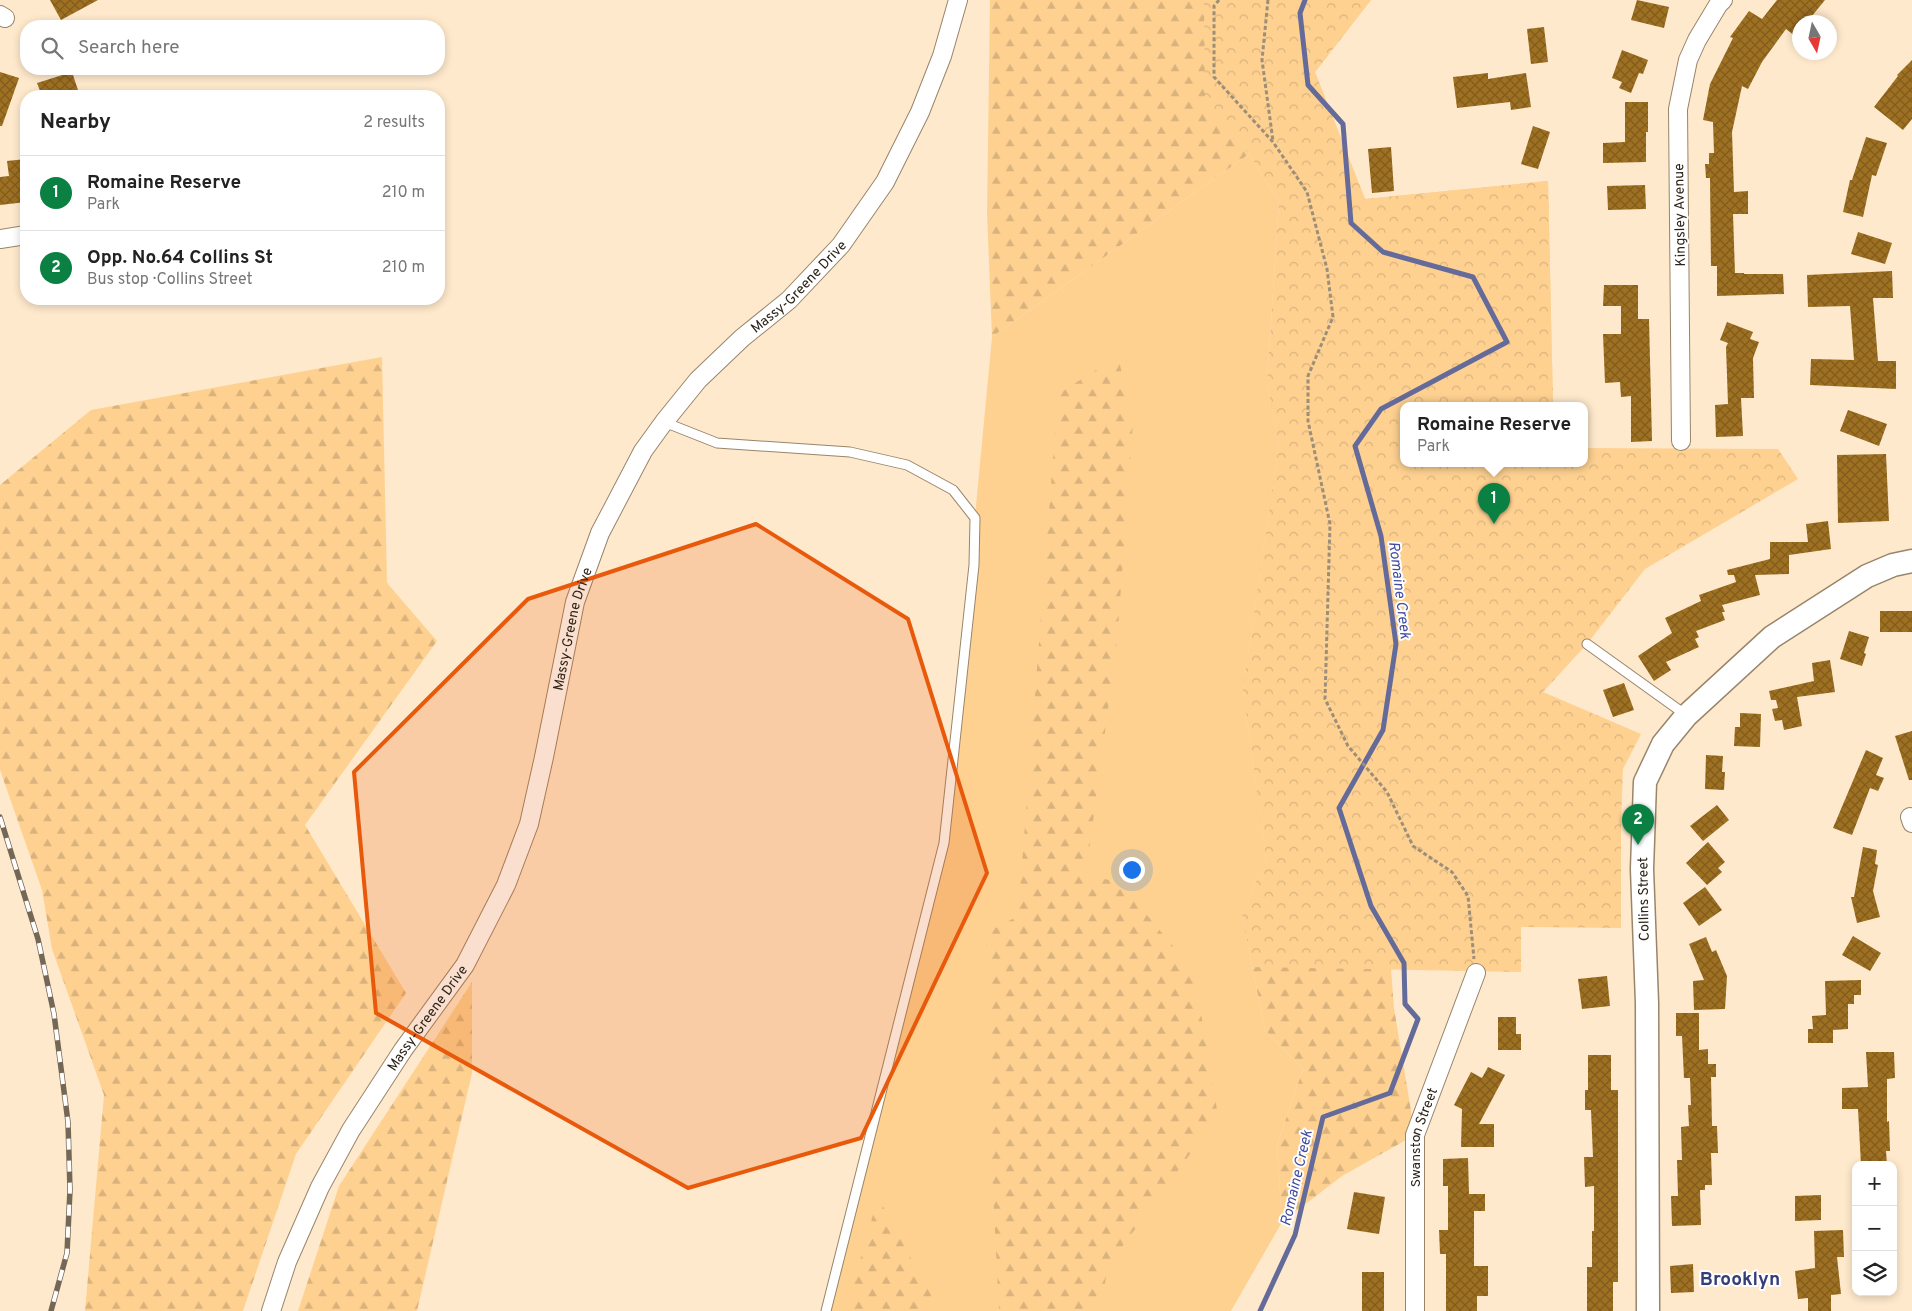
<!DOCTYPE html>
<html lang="en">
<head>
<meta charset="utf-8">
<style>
	body { margin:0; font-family:Overpass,sans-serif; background:#f2f2f2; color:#222 }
	.controls { position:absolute; right:15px; bottom:15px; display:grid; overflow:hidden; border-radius:10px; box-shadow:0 2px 8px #0003 }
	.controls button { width:45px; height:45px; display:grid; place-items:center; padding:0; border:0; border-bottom:1px solid #e0e0e0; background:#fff; color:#222; font:25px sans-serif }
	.compass { position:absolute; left:1792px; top:15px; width:45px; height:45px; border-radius:50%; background:#fff; box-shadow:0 2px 8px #0003; rotate:171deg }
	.you { position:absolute; left:1131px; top:869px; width:18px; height:18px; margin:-12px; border:4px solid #fff; border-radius:50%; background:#1a73e8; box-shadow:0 0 0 8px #1a73e833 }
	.badge { display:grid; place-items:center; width:32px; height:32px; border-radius:50%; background:#0b8043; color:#fff; font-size:16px; font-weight:700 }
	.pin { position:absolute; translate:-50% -41px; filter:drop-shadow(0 1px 2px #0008) }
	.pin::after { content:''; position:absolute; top:26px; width:18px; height:15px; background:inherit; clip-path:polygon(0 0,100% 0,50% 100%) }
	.popup { position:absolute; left:1400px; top:402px; width:188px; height:65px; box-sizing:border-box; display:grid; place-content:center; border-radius:10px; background:#fff; filter:drop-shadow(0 1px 4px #0005); font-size:16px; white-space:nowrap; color:#767676 }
	.popup b { font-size:19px; color:#222 }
	.popup::after { content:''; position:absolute; left:50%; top:100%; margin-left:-10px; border:10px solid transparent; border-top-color:#fff }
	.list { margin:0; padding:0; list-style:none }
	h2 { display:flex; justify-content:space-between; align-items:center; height:65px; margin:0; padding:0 20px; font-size:21px }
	h2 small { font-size:16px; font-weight:400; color:#767676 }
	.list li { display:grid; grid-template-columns:32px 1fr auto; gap:15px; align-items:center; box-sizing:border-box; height:75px; padding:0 20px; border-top:1px solid #e0e0e0 }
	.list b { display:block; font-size:19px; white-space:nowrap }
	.list p { margin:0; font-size:16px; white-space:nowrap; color:#767676 }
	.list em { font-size:16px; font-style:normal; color:#767676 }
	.icon { flex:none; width:28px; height:28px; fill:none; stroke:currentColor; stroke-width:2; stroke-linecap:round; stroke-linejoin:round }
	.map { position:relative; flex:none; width:1912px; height:1311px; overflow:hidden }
	.search { position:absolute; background:#fff; box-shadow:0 2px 8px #0003; left:20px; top:20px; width:425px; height:55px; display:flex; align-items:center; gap:12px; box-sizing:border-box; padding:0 18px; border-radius:20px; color:#767676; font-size:19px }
	.panel { position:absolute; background:#fff; box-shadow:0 2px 8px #0003; left:20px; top:90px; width:425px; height:215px; border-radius:20px }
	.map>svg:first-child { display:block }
</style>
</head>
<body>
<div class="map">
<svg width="1912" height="1311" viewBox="0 0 1912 1311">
	<defs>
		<pattern id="forest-firs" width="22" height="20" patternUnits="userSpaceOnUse" patternTransform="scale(1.25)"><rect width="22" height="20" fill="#fed191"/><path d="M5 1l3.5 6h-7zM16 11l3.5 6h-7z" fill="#dab37c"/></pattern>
		<pattern id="park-crowns" width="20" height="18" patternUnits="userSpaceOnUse" patternTransform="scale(1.25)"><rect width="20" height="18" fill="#fed191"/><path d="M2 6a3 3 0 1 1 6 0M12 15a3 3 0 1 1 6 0" fill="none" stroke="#dab37c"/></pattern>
		<pattern id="building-cross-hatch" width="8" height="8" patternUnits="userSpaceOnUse" patternTransform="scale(1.25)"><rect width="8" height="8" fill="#9e7022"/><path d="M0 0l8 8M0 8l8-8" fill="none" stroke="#815c1d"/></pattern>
	</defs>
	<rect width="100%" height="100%" fill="#fee9cc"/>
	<polygon fill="#fed191" points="1249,154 1279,202 1267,382 1279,444 1243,690 1266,858 1242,916 1265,1030 1303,1069 1277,1145 1282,1222 1231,1311 826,1311 944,843 992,337"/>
	<g fill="url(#forest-firs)">
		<polygon points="990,0 1371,0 1315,72 1365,199 1548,181 1553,405 1404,405 1404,463 1390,956 1394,1008 1415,1135 1342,1176 1282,1222 1277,1145 1303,1069 1265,1030 1242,916 1266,858 1243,690 1279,444 1267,382 1297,153 1206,101 1249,154 992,337 987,214"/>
		<polygon points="1118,356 1133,423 1117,642 1086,874 1120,883 1194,971 1218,1116 1108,1266 1100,1311 999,1311 988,1093 986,933 1018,916 1058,394"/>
		<polygon points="382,357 387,583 437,641 305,825 406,993 296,1154 243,1311 85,1311 104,1095 52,949 42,890 0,770 0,485 91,410"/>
		<polygon points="472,982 472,1073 417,1311 298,1311 339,1186"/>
		<polygon points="878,1197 931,1295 925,1311 846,1311"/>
	</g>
	<polygon fill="url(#park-crowns)" points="1204,0 1371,0 1315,72 1365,199 1548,181 1553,405 1404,405 1404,463 1584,463 1584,448 1778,449 1798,479 1645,569 1587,644 1543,692 1641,734 1623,769 1621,821 1621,928 1521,927 1521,972 1253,967 1242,916 1266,858 1243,690 1279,444 1267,382 1279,202 1249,154 1205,101"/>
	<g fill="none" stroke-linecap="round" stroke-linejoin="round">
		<polyline stroke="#646b9a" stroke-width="5" points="1260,1311 1295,1235 1323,1117 1390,1093 1418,1019 1405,1004 1404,963 1371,906 1339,808 1383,730 1396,644 1381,536 1355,446 1381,409 1507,342 1473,277 1383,252 1351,223 1343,124 1308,85 1300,13 1305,0"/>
	</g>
	<g fill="url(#building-cross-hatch)">
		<polygon points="50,0 98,0 61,20"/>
		<polygon points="1637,0 1669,7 1664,28 1631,20"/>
		<polygon points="1777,0 1825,0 1807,22 1800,22 1800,40 1786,29 1762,62 1748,89 1742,86 1732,132 1734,192 1748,191 1748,214 1733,214 1735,273 1744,273 1744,274 1783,274 1784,294 1717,296 1717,266 1711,266 1710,178 1706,178 1705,164 1709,164 1709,153 1714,153 1713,122 1703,120 1710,84 1733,38 1730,37 1749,11 1762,19"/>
		<polygon points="1544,27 1548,62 1531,64 1527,29"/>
		<polygon points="1622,50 1648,60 1643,74 1639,73 1631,93 1619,88 1622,82 1612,78"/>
		<polygon points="1912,60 1912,119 1903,130 1874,107 1898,76 1897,75"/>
		<polygon points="0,72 19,78 2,126 0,126"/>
		<polygon points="72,72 80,96 42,96 37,83"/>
		<polygon points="1488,73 1488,79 1526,73 1531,107 1511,110 1510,102 1457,108 1453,77"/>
		<polygon points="1625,102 1648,102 1648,132 1646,132 1646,162 1603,163 1603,143 1625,142"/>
		<polygon points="1533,126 1550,132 1538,169 1521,164"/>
		<polygon points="1866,137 1887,143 1876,176 1872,175 1863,217 1843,212 1850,180 1852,180"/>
		<polygon points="1391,147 1394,191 1372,193 1368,149"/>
		<polygon points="26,159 26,202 0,205 0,177 9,176 7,161"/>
		<polygon points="1645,185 1646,209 1608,210 1607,186"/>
		<polygon points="1858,232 1892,243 1885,264 1851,254"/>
		<polygon points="1892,271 1893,298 1873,298 1878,361 1896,361 1896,389 1810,385 1811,359 1854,360 1850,306 1808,307 1807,275"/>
		<polygon points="1604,285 1638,285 1638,319 1649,319 1652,441 1631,442 1631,396 1621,397 1620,382 1605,383 1603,334 1621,334 1621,306 1603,306"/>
		<polygon points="1727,322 1753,332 1750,339 1759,342 1753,358 1754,398 1741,398 1743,436 1716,437 1715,405 1728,404 1726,347 1728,343 1720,340"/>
		<polygon points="1848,410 1887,424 1879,446 1840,431"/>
		<polygon points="1886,454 1889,521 1838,523 1837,455"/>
		<polygon points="1828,521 1831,549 1789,555 1789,574 1755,575 1760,595 1722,605 1725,612 1722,612 1725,620 1696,631 1699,637 1695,639 1699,647 1666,662 1671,670 1654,681 1638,656 1672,633 1665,618 1701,601 1699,595 1736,582 1734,575 1728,575 1727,570 1770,559 1770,542 1808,542 1806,524"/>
		<rect x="1880" y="611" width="32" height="21"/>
		<polygon points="1849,631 1869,637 1864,653 1866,654 1862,666 1840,659"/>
		<polygon points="1830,660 1835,692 1797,697 1802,726 1784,730 1782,720 1775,721 1772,709 1778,708 1776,700 1771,700 1769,691 1814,681 1812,663"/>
		<polygon points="1624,683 1634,710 1613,717 1603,690"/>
		<polygon points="1740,713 1761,714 1760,747 1734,746 1735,727 1740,727"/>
		<polygon points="1912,731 1912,780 1909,780 1895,736"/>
		<polygon points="1866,750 1883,758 1876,775 1884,778 1878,791 1870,788 1852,835 1833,828"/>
		<polygon points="1706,755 1723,756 1722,772 1725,772 1724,790 1705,789"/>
		<polygon points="1717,805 1729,820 1703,841 1690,826"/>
		<polygon points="1708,842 1725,862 1718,868 1722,872 1707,885 1686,863"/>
		<polygon points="1863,847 1877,850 1875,864 1878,865 1873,891 1880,917 1857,923 1851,897 1854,897"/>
		<polygon points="1705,887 1722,910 1699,926 1683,903"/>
		<polygon points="1853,936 1881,953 1870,971 1842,955"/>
		<polygon points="1706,937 1712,952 1716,950 1727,976 1725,1009 1694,1010 1693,981 1704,980 1689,944"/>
		<polygon points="1607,976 1610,1006 1582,1009 1578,979"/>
		<polygon points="1861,980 1861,995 1854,995 1854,1004 1848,1004 1848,1029 1833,1030 1833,1043 1808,1043 1808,1029 1813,1029 1812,1016 1826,1015 1825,981"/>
		<polygon points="1676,1013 1699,1013 1699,1050 1708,1049 1708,1064 1716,1064 1716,1077 1711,1077 1712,1126 1717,1126 1718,1153 1711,1153 1712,1185 1705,1185 1705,1190 1700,1190 1701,1225 1672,1226 1671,1196 1678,1196 1677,1160 1682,1160 1681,1127 1689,1126 1688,1105 1691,1105 1690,1078 1684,1078 1682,1036 1676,1036"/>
		<polygon points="1498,1017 1516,1017 1516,1034 1521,1034 1521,1050 1498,1050"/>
		<polygon points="1866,1052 1894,1052 1895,1078 1887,1079 1887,1122 1889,1121 1890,1151 1886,1151 1887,1165 1861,1165 1858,1109 1842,1109 1842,1088 1868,1087"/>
		<polygon points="1588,1055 1611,1055 1611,1090 1618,1090 1618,1282 1613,1282 1613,1311 1587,1311 1587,1267 1592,1267 1592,1231 1594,1231 1594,1186 1585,1187 1584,1157 1593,1157 1591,1110 1585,1110 1585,1090 1588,1090"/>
		<polygon points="1488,1067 1505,1075 1479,1124 1494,1124 1494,1147 1461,1147 1462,1109 1454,1105 1471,1072 1482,1078"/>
		<polygon points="1468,1158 1469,1194 1485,1194 1485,1211 1474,1211 1474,1266 1488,1266 1488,1296 1477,1296 1477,1311 1446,1311 1446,1254 1440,1254 1439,1230 1448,1230 1448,1186 1443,1186 1443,1159"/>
		<polygon points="1354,1192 1385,1197 1379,1234 1347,1229"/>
		<polygon points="1821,1195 1821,1220 1795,1221 1795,1196"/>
		<polygon points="1843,1230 1844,1257 1837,1257 1841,1294 1831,1295 1831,1311 1808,1311 1808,1298 1798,1299 1795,1271 1815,1268 1814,1231"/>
		<polygon points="1693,1264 1694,1292 1671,1293 1670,1266"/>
		<rect x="1362" y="1272" width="22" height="39"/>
	</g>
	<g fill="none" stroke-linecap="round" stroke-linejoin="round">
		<defs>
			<g id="service">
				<polyline points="664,422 717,443 850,452 907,465 953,490 975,518 974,565 944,843 826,1311"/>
				<polyline points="1587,644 1686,715"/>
			</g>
			<g id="minor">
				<polyline points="0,15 5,18"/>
				<polyline points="0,239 26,235"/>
				<polyline points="1681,441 1678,109 1688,60 1697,40 1718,5 1723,0"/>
				<polyline points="1910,817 1912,823"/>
				<path id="s1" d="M271,1311l16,-49 33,-75 31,-57 52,-80 62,-85 41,-80 23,-61 15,-67 31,-155 25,-69 43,-82 21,-29 34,-42 44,-42 47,-38 52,-55 44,-63 35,-70 22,-56 16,-56"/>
				<path id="s2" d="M1415,1311v-176l61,-162"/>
			</g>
			<polyline id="tertiary" points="1648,1311 1647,1003 1642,869 1645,782 1663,744 1686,716 1772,637 1867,576 1893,565 1912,561"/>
		</defs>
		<use href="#service" stroke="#98856a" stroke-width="11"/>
		<use href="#minor" stroke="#98856a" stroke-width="20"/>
		<use href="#tertiary" stroke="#98856a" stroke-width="25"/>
		<g stroke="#9d8e79" stroke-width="3" stroke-dasharray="4 2.5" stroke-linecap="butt">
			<polyline points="1219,0 1214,6 1214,77 1273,142 1307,192 1327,269 1333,317 1308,376 1308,421 1330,524 1325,699 1348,746 1387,792 1413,846 1452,872 1468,896 1474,959"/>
			<polyline points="1268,0 1262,60 1273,141"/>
		</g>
		<use href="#service" stroke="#fff" stroke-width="9"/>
		<use href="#minor" stroke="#fff" stroke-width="18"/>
		<use href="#tertiary" stroke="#fff" stroke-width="22"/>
		<defs>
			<polyline id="rail" points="0,817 38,939 54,1014 68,1122 70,1190 67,1253 51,1311"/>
		</defs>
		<use href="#rail" stroke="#746756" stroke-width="5.5"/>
		<use href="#rail" stroke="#fff" stroke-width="4" stroke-dasharray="11" stroke-linecap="butt"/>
	</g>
	<path fill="#e8590c" fill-opacity="0.2" stroke="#e8590c" stroke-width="4" stroke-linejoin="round" d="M756,524l152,95 79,254 -126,265 -173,50 -312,-175 -22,-241 174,-173z"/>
	<g text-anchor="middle" stroke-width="4" stroke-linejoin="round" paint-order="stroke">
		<g font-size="14" fill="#2c2419" stroke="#fff">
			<text transform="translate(1679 215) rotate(-91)" y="5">Kingsley Avenue</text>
			<text dy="5" stroke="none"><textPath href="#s1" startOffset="1174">Massy-Greene Drive</textPath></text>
			<text dy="5" stroke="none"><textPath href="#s1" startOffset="754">Massy-Greene Drive</textPath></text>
			<text transform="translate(1643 899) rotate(-91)" y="5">Collins Street</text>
			<text dy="5" stroke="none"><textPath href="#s1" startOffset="334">Massy-Greene Drive</textPath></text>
			<text dy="5" stroke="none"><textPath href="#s2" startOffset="175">Swanston Street</textPath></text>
		</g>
		<g font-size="15" font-style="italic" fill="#414ca2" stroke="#fff">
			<text transform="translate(1400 590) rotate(83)" y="5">Romaine Creek</text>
			<text transform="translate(1296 1178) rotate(-77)" y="5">Romaine Creek</text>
		</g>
		<g font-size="19" font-weight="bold" fill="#353e79" stroke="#fff">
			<text x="1740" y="1285">Brooklyn</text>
		</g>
	</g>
</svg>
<div class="controls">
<button>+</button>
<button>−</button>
<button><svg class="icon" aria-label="layers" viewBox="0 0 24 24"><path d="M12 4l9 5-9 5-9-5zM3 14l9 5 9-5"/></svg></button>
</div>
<svg class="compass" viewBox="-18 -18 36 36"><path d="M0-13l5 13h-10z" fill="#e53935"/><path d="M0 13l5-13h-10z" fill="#767676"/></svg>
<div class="you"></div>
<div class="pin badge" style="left:1494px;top:524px">1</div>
<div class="popup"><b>Romaine Reserve</b>Park</div>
<div class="pin badge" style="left:1638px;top:845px">2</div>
<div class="search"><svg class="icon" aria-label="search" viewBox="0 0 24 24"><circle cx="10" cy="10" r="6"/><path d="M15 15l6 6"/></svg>Search here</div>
<section class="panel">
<h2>Nearby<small>2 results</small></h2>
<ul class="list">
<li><span class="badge">1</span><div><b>Romaine Reserve</b><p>Park</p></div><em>210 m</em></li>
<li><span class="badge">2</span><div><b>Opp. No.64 Collins St</b><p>Bus stop · Collins Street</p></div><em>210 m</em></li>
</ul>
</section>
</div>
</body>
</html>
